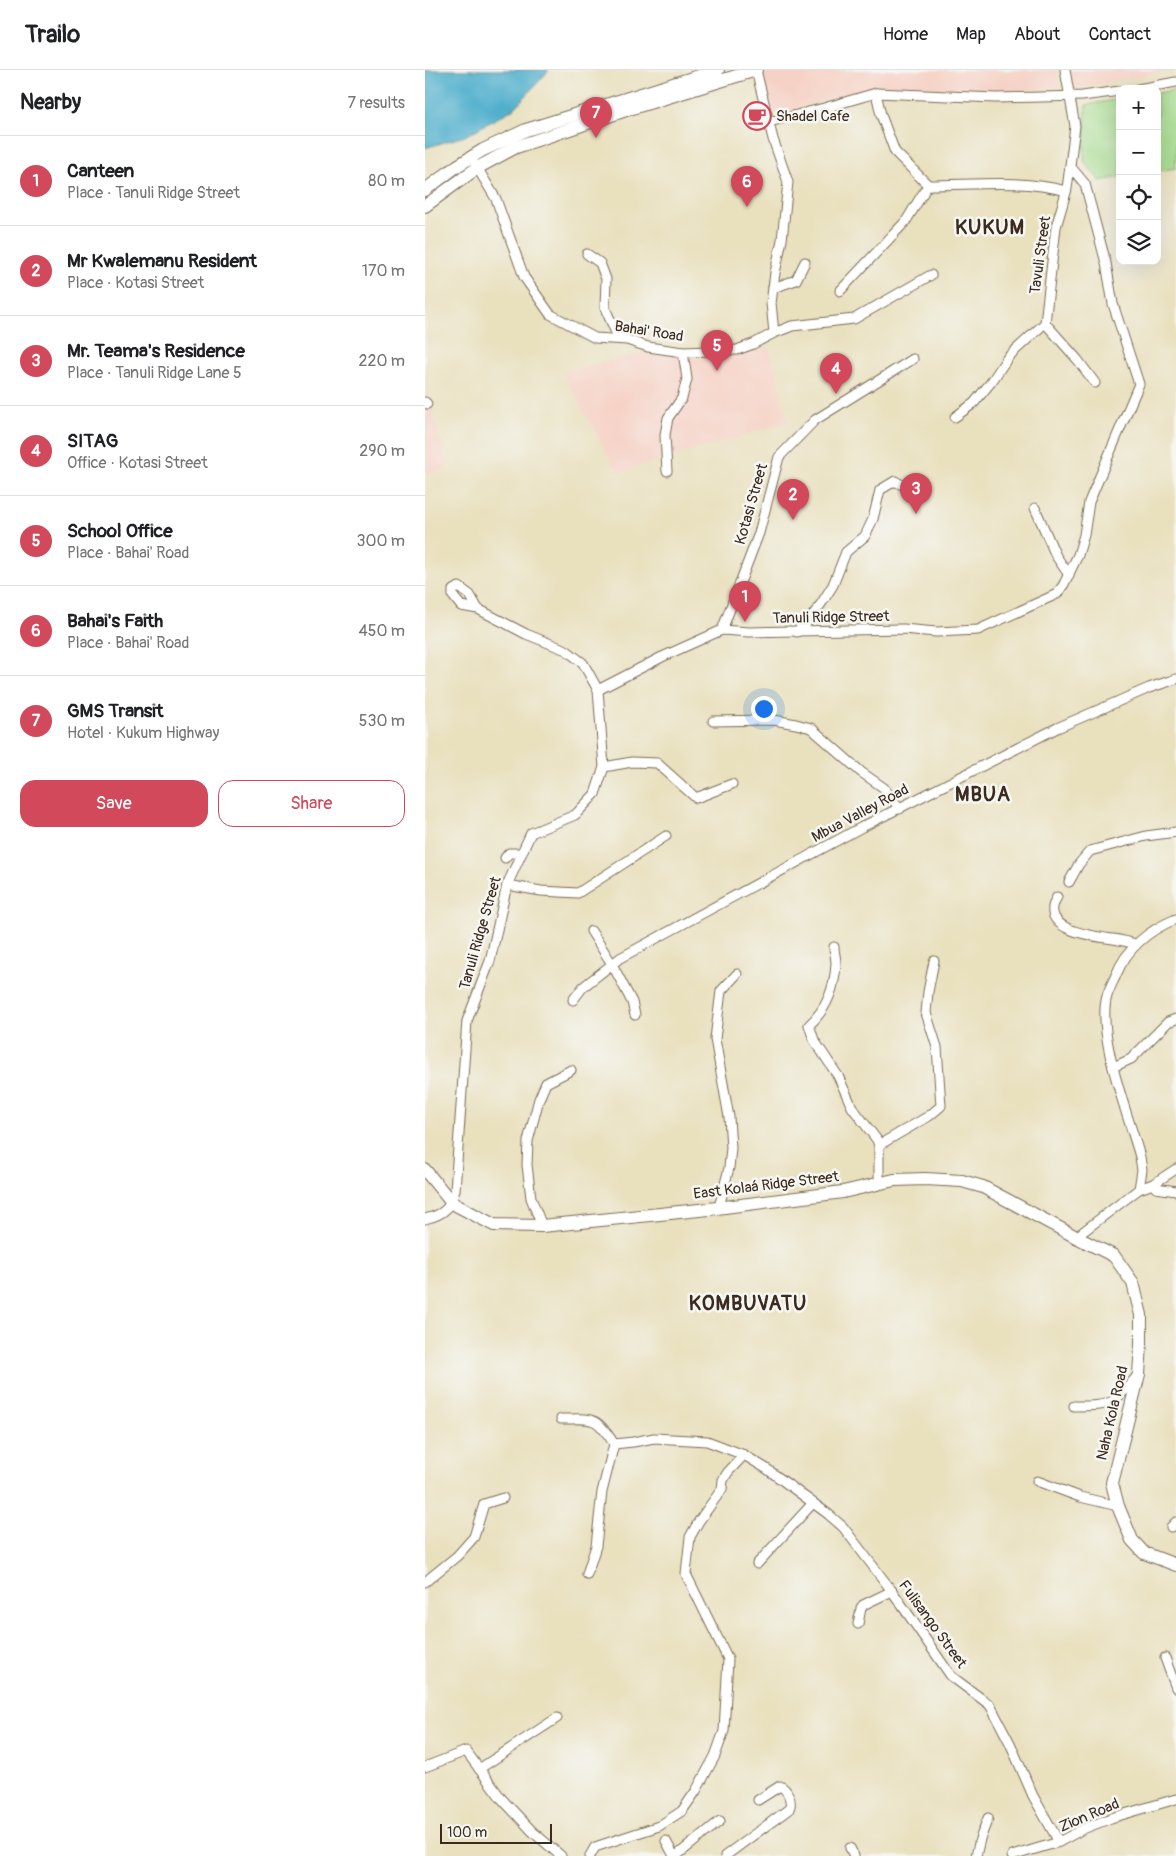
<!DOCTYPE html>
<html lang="en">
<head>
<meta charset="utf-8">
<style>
	body { margin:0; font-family:Pangolin,sans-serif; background:#f6f6f6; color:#202124 }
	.controls { position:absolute; right:15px; top:15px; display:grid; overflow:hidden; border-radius:10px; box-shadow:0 5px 20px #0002 }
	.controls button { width:45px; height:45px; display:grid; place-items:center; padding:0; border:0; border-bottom:1px solid #e0e0e0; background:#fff; color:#202124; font:25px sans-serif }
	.scale { position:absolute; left:15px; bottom:12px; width:112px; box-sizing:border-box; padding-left:5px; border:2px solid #3b2a1e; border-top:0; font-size:14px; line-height:18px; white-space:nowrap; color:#3b2a1e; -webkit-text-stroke:4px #f6f6f2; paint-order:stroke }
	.you { position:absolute; left:338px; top:638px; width:18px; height:18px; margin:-12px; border:4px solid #fff; border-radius:50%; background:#1a73e8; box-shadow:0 0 0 8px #1a73e833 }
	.badge { display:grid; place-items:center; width:32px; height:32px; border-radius:50%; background:#d1495b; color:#fff; font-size:16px; font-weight:700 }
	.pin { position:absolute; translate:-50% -41px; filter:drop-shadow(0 1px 2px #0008) }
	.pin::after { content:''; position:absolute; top:26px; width:18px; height:15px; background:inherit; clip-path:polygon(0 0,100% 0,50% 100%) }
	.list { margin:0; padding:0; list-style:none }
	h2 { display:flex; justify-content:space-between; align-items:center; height:65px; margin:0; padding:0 20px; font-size:21px }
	h2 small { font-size:16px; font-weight:400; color:#757577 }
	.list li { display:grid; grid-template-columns:32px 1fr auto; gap:15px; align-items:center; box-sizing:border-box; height:90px; padding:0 20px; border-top:1px solid #e0e0e0 }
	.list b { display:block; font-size:19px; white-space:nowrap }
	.list p { margin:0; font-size:16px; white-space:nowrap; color:#757577 }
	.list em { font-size:16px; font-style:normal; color:#757577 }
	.actions { display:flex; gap:10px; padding:15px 20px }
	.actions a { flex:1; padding:11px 0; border:1px solid #d1495b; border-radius:15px; text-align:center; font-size:18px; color:#d1495b }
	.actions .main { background:#d1495b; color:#fff }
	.icon { flex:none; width:28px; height:28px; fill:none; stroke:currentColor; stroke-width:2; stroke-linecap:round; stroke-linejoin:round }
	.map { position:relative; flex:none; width:751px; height:1786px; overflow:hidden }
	header { display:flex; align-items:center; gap:30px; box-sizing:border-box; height:70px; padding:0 25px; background:#fff; border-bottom:1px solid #e0e0e0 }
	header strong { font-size:24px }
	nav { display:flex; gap:28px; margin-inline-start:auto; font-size:18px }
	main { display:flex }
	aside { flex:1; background:#fff }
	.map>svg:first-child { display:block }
</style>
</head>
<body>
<header>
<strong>Trailo</strong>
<nav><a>Home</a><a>Map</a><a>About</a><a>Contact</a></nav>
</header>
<main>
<aside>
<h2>Nearby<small>7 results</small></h2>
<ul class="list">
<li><span class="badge">1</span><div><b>Canteen</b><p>Place · Tanuli Ridge Street</p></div><em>80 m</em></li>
<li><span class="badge">2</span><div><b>Mr Kwalemanu Resident</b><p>Place · Kotasi Street</p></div><em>170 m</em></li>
<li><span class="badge">3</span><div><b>Mr. Teama's Residence</b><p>Place · Tanuli Ridge Lane 5</p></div><em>220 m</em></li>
<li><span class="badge">4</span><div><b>SITAG</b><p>Office · Kotasi Street</p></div><em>290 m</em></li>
<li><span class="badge">5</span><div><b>School Office</b><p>Place · Bahai' Road</p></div><em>300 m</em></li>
<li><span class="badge">6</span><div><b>Bahai's Faith</b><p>Place · Bahai' Road</p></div><em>450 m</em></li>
<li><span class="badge">7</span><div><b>GMS Transit</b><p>Hotel · Kukum Highway</p></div><em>530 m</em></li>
</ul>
<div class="actions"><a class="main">Save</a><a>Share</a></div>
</aside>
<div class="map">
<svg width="751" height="1786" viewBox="0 0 751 1786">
	<rect width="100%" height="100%" fill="#f6f6f2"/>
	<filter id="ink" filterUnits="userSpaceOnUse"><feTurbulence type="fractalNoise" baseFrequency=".02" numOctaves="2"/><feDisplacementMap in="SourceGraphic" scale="10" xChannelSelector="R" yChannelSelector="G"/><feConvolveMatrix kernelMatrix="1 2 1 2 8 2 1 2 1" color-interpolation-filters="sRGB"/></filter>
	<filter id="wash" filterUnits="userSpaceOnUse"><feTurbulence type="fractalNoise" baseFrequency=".0096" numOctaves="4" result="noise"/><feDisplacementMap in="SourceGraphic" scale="20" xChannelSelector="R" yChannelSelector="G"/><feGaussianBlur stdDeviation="1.12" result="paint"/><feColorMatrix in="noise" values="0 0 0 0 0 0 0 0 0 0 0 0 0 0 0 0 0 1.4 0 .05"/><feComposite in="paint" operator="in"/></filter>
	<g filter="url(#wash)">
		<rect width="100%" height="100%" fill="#e9e0be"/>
		<g fill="#f6d1c5">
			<polygon points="345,0 631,0 635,16 579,24 448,18 348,44 338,2"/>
			<polygon points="645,0 750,0 648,19"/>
			<polygon points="344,276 363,352 193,403 137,302 217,283 273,288"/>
			<polygon points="0,315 24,397 0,406"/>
		</g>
		<g fill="#a3d98a" stroke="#6f8254">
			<polygon points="751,20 751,98 732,101 732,23"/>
			<polygon points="695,29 695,107 675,111 659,91 661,35"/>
		</g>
		<polygon fill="#4daecc" stroke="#446c75" points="0,0 124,0 90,38 40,66 0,78"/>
	</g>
	<g filter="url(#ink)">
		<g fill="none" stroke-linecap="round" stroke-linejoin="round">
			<defs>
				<g id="street">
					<polyline points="331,0 348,69 363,112 357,170 350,203 346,233 349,263"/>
					<polyline points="713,19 751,12"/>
					<polyline points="344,52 399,38 451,23 571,28 657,26 695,21"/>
					<polyline points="50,94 71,129 99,207 125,244 170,268 202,270 223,277 258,282 312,280 328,274 349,263 367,256 429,249 506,205"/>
					<path d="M503,115c46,0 93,-6 138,6"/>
					<polyline points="162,184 175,193 181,209 180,238 192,265 199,268"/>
					<polyline points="348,218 371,210 380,192"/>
					<polyline points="415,221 481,151 503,115 470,82 456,45 451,23"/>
					<polyline points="620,253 652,289 670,313"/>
					<polyline points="0,332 2,334"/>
					<polyline points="530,347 549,333 567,311 583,287 620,253 631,157 642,119 650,56 640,0"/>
					<polyline points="242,401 240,365 243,348 257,328 262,309 258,282"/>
					<polyline points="610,438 631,486 644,505"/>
					<polyline points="53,539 36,536 28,526 28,520 34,517 45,525 53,539 101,564 141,580 158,593 173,620"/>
					<polyline points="297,560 334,463 354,387 390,350 488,289"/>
					<polyline points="372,562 386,548 398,531 408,515 421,482 440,466 448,449 455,420 470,411 486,420"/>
					<polyline points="288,651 349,650 371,654 386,658 436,702 459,718 475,739"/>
					<polyline points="179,697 207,692 232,693 271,728 307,714"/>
					<polyline points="80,788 84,783 97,783"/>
					<polyline points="644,812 654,794 665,781 721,766 751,762"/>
					<polyline points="82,815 116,821 153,823 241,766"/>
					<path d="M632,827c-20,33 35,39 56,42 8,1 15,3 23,5"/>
					<polyline points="166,861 187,894 207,932 210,945"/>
					<path d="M409,877c0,5 2,11 2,16 -1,24 -9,46 -27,62l5,15 24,36 14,31 25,33 2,5"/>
					<polyline points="148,930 158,917 195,888 437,757 632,658 724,618 751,609"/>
					<polyline points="688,997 706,989 743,952 751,949"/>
					<polyline points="454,1114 454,1075 504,1046 516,1036 512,977 501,943 503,922 509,891"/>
					<polyline points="728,1114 731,1118 751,1121"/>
					<polyline points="714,1119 728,1114 751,1099"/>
					<polyline points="294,1137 304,1098 306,1078 304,1047 290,969 296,921 312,904"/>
					<path d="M0,1149c18,-4 26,-11 30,-29l12,-169 23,-60 17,-76 24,-52 44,-18 20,-21 9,-27 -6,-77 64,-33 60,-27 27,2 154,-3 33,3 42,-2 79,-36 7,-10 14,-29 6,-20 5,-33 50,-118 -26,-80 -7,-41 -21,-79 -15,-18"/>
					<polyline points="117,1156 106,1128 102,1095 103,1071 114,1029 121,1013 146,1000"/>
					<path d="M651,1167l63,-48 3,-19 -2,-13c-11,-40 -44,-122 -33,-161 2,-7 6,-14 9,-21 11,-27 33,-45 60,-56"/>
					<path d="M649,1336c38,0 39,-1 63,-30"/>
					<path d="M136,1349c32,0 35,-4 53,25"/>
					<polyline points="612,1411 655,1427 693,1436"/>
					<polyline points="746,1457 751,1452"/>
					<polyline points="332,1494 388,1433"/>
					<polyline points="162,1504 171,1476 177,1422 189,1374 208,1372 229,1368 282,1371 319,1385 342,1399 403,1444 418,1457 467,1521 526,1606 565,1635 585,1673 608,1726 634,1772"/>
					<polyline points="0,1512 32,1486 49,1467 59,1434 78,1428"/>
					<polyline points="433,1554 436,1538 438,1535 467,1521"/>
					<polyline points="740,1588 751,1618"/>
					<polyline points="0,1697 41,1681 76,1728 108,1762 136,1786"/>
					<polyline points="54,1699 132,1648"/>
					<polyline points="241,1771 249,1786"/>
					<polyline points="425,1778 429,1786"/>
					<polyline points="165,1786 170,1777 234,1756 257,1741 271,1721 290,1686 299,1661 303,1589 261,1504 265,1467 274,1451 297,1419 298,1410 303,1402 319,1385"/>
					<polyline points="251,1786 295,1751"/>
					<path d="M300,1786l64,-47c4,-8 -2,-20 -9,-23l-22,14"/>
					<polyline points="551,1786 555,1769 563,1748"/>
					<polyline points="587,1786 634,1772 658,1759 686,1748 751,1729"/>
				</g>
				<g id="secondary">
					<polyline points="0,120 32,96 58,80 101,60 293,0"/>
					<polyline points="0,136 52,98 91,77 204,39 331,0"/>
					<polyline points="0,1100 27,1133 69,1155 117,1156 284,1139 418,1122 469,1110 500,1109 537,1111 558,1117 651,1167 689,1186 708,1213 716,1245 716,1275 714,1304 687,1413 693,1436 707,1470 719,1483 751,1495"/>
				</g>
			</defs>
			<use href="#street" stroke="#786a56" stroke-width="11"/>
			<use href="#secondary" stroke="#786a56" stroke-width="14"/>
			<use href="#street" stroke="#fff" stroke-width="9"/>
			<use href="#secondary" stroke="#fff" stroke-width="12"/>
		</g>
	</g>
	<defs>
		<symbol id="cafe-ring" viewBox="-11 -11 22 22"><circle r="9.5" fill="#f6f6f2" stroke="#d1495b" stroke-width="1.5"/><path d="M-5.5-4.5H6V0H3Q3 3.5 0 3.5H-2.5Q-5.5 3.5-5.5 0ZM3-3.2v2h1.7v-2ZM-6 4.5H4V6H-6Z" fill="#d1495b"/></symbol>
	</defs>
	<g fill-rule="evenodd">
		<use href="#cafe-ring" x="316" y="30" width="32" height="32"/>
	</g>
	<g text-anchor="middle" stroke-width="5" stroke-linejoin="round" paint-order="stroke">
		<g font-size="15" fill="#3b2a1e" stroke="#f6f6f2" text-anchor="start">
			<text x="351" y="51">Shadel Cafe</text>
		</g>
		<g font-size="15" fill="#3b2a1e" stroke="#f6f6f2">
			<text transform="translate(615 185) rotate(-82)" y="5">Tavuli Street</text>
			<text transform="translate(224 261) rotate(9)" y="5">Bahai' Road</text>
			<text transform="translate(326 434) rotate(-74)" y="5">Kotasi Street</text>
			<text transform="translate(406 547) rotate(-1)" y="5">Tanuli Ridge Street</text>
			<text transform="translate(435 743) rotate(-28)" y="5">Mbua Valley Road</text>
			<text transform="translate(55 863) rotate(-74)" y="5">Tanuli Ridge Street</text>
			<text transform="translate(341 1115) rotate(-7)" y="5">East Kolaá Ridge Street</text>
			<text transform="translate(687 1343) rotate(-77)" y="5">Naha Kola Road</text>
			<text transform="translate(508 1554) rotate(54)" y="5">Fulisango Street</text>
			<text transform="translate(664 1745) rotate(-23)" y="5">Zion Road</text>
		</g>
		<g font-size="20" font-weight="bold" letter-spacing="1" fill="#3b2a1e" stroke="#f6f6f2">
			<text x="565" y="164">KUKUM</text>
			<text x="558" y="731">MBUA</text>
			<text x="323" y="1240">KOMBUVATU</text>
		</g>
	</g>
</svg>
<div class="controls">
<button>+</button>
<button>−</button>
<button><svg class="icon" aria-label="locate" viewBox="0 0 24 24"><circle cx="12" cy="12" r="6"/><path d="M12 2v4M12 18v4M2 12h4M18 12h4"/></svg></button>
<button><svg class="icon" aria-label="layers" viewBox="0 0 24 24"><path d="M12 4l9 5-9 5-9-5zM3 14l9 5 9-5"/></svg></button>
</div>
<div class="scale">100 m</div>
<div class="you"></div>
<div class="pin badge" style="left:320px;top:552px">1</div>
<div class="pin badge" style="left:368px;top:450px">2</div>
<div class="pin badge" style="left:491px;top:444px">3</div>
<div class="pin badge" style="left:411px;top:324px">4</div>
<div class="pin badge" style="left:292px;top:301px">5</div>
<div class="pin badge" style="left:322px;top:137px">6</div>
<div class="pin badge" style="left:171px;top:68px">7</div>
</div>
</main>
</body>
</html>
